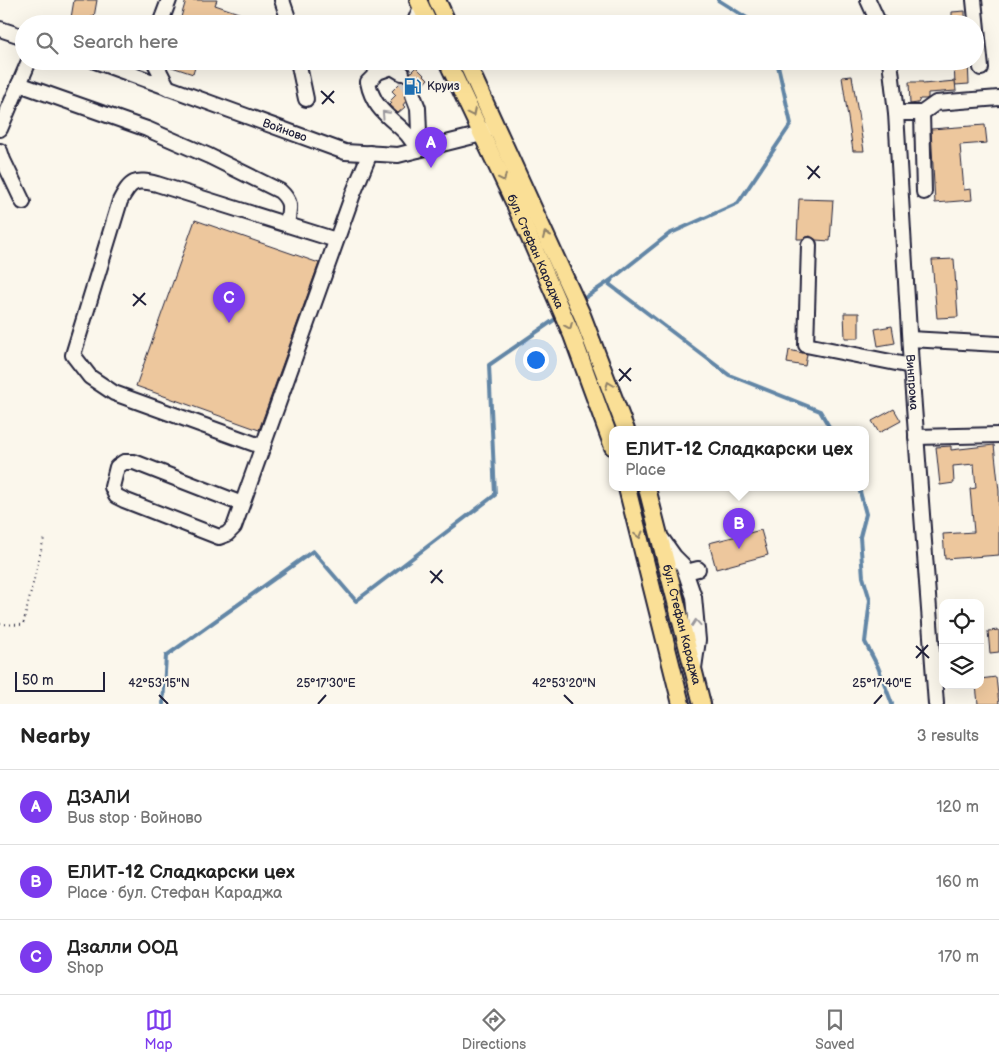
<!DOCTYPE html>
<html lang="en">
<head>
<meta charset="utf-8">
<style>
	body { margin:0; font-family:"Balsamiq Sans",sans-serif; background:#f6f6f6; color:#222 }
	.controls { position:absolute; right:15px; bottom:15px; display:grid; overflow:hidden; border-radius:10px; box-shadow:0 5px 20px #0002 }
	.controls button { width:45px; height:45px; display:grid; place-items:center; padding:0; border:0; border-bottom:1px solid #e0e0e0; background:#fff; color:#222; font:25px sans-serif }
	.scale { position:absolute; left:15px; bottom:12px; width:90px; box-sizing:border-box; padding-left:5px; border:2px solid #22223b; border-top:0; font-size:14px; line-height:18px; white-space:nowrap; color:#22223b; -webkit-text-stroke:4px #fbf7ec; paint-order:stroke }
	.you { position:absolute; left:535px; top:359px; width:18px; height:18px; margin:-12px; border:4px solid #fff; border-radius:50%; background:#1a73e8; box-shadow:0 0 0 8px #1a73e833 }
	.badge { display:grid; place-items:center; width:32px; height:32px; border-radius:50%; background:#7c3aed; color:#fff; font-size:16px; font-weight:700 }
	.pin { position:absolute; translate:-50% -41px; filter:drop-shadow(0 1px 2px #0008) }
	.pin::after { content:''; position:absolute; top:26px; width:18px; height:15px; background:inherit; clip-path:polygon(0 0,100% 0,50% 100%) }
	.popup { position:absolute; left:609px; top:426px; width:260px; height:65px; box-sizing:border-box; display:grid; place-content:center; border-radius:10px; background:#fff; filter:drop-shadow(0 1px 4px #0005); font-size:16px; white-space:nowrap; color:#767676 }
	.popup b { font-size:19px; color:#222 }
	.popup::after { content:''; position:absolute; left:50%; top:100%; margin-left:-10px; border:10px solid transparent; border-top-color:#fff }
	.list { margin:0; padding:0; list-style:none }
	h2 { display:flex; justify-content:space-between; align-items:center; height:65px; margin:0; padding:0 20px; font-size:21px }
	h2 small { font-size:16px; font-weight:400; color:#767676 }
	.list li { display:grid; grid-template-columns:32px 1fr auto; gap:15px; align-items:center; box-sizing:border-box; height:75px; padding:0 20px; border-top:1px solid #e0e0e0 }
	.list b { display:block; font-size:19px; white-space:nowrap }
	.list p { margin:0; font-size:16px; white-space:nowrap; color:#767676 }
	.list em { font-size:16px; font-style:normal; color:#767676 }
	.icon { flex:none; width:28px; height:28px; fill:none; stroke:currentColor; stroke-width:2; stroke-linecap:round; stroke-linejoin:round }
	.map { position:relative; flex:none; width:999px; height:704px; overflow:hidden }
	.search { position:absolute; background:#fff; box-shadow:0 5px 20px #0002; left:15px; right:15px; top:15px; height:55px; display:flex; align-items:center; gap:12px; box-sizing:border-box; padding:0 18px; border-radius:28px; color:#767676; font-size:19px }
	.sheet { height:290px; background:#fff }
	nav { display:flex; justify-content:space-around; align-items:center; box-sizing:border-box; height:70px; border-top:1px solid #e0e0e0; background:#fff; font-size:14px; color:#767676 }
	nav a { display:grid; justify-items:center; gap:2px }
	nav .on { color:#7c3aed }
	.map>svg:first-child { display:block }
</style>
</head>
<body>
<div class="map">
<svg width="999" height="704" viewBox="0 0 999 704">
	<rect width="100%" height="100%" fill="#fbf7ec"/>
	<filter id="ink" filterUnits="userSpaceOnUse"><feTurbulence type="fractalNoise" baseFrequency=".02" numOctaves="2"/><feDisplacementMap in="SourceGraphic" scale="10" xChannelSelector="R" yChannelSelector="G"/><feConvolveMatrix kernelMatrix="1 2 1 2 8 2 1 2 1" color-interpolation-filters="sRGB"/></filter>
	<g filter="url(#ink)">
		<g fill="none" stroke-linecap="round" stroke-linejoin="round">
			<g stroke="#6286a6" stroke-width="4">
				<polyline points="718,0 750,20 753,24"/>
				<polyline points="777,61 791,124 738,203 669,234 612,279 609,284 729,375 820,411 831,430"/>
				<polyline points="586,297 611,280"/>
				<polyline points="859,488 866,514 860,537 863,577 870,600 865,642 878,667 892,704"/>
				<polyline points="163,704 166,656 313,551 356,601 495,495 489,365 554,320"/>
			</g>
		</g>
		<g fill="#edc79d" stroke="#22223b">
			<polygon points="74,0 97,0 94,17 91,17 89,24 70,24"/>
			<polygon points="186,0 217,0 215,5 265,22 265,24 179,24"/>
			<polygon points="965,11 965,24 952,24 952,12"/>
			<polygon points="164,61 197,61 193,74 166,65"/>
			<polygon points="954,61 968,61 969,84 955,85"/>
			<polygon points="416,67 428,79 419,89 414,86 407,89 404,94 406,101 403,105 405,107 398,113 389,105 391,103 390,101 396,95 392,91 401,82 406,81 409,78 411,72"/>
			<polygon points="852,76 857,107 864,151 853,151 842,77"/>
			<polygon points="955,81 956,91 928,93 928,98 926,99 920,99 918,103 910,104 909,82 923,82 923,84"/>
			<polygon points="985,125 987,143 960,145 964,190 971,189 972,200 935,203 931,129"/>
			<polygon points="799,199 833,200 830,241 816,240 810,236 802,239 797,239"/>
			<polygon points="195,220 319,263 259,430 136,386"/>
			<polygon points="954,259 958,317 937,318 932,260"/>
			<polygon points="844,313 859,313 859,338 845,338"/>
			<polygon points="892,326 895,343 878,346 875,329"/>
			<polygon points="789,350 807,354 805,366 787,363"/>
			<polygon points="894,409 901,421 879,433 872,421"/>
			<polygon points="994,445 999,491 999,555 945,559 943,534 974,532 970,489 976,488 974,464 953,466 954,483 940,485 936,447 951,446 951,450"/>
			<polygon points="761,530 768,555 716,569 709,543"/>
			<polygon points="999,630 999,652 990,653 988,631"/>
			<polygon points="996,677 999,704 978,704 976,685 980,685 980,679"/>
		</g>
		<g fill="none" stroke-linecap="round" stroke-linejoin="round">
			<polyline stroke="#d0ccc9" stroke-width="14" stroke-dasharray="14 7" stroke-linecap="butt" points="404,78 413,95"/>
			<defs>
				<g id="minor">
					<polyline points="282,0 290,24"/>
					<polyline points="868,0 879,24"/>
					<polyline points="974,0 981,68"/>
					<polyline points="160,24 169,0"/>
					<polyline points="414,24 421,7"/>
					<polyline points="0,29 24,37"/>
					<path id="s1" d="M95,61l250,91 53,3 84,-21 7,-5"/>
					<polyline points="154,61 168,88"/>
					<polyline points="298,61 306,99"/>
					<path id="s2" d="M890,61l6,52 15,253 25,338"/>
					<path d="M402,73l-10,-6 -14,5 -10,10c7,37 38,40 49,68"/>
					<path d="M19,84l128,45 62,27 71,35c13,12 9,18 7,33"/>
					<polyline points="413,95 418,108 419,132 425,148"/>
					<polyline points="896,113 922,113"/>
					<polyline points="0,129 29,61"/>
					<polyline points="0,151 3,160 23,202"/>
					<polyline points="924,192 922,113 936,103 999,98"/>
					<polyline points="809,245 806,345 911,366"/>
					<polyline points="910,339 999,344"/>
					<polyline points="916,437 999,435"/>
					<path d="M263,447l-149,-54 -24,-16 -17,-22 47,-154c11,-21 15,-22 37,-17l179,56"/>
					<polyline points="242,504 134,462 124,462 117,467 112,487 116,496 124,500 219,537 227,534 234,527 353,194 370,153"/>
					<polyline points="662,539 674,556 683,565 694,597 698,640 694,668"/>
					<polyline points="686,572 698,569"/>
				</g>
				<g id="major">
					<polyline points="418,0 429,24"/>
					<polyline points="437,0 448,24"/>
					<path id="s3" d="M447,61l67,141 58,133 41,112"/>
					<polyline points="466,61 582,315 626,430"/>
					<polyline points="627,488 681,704"/>
					<path id="s4" d="M647,488l55,216"/>
				</g>
			</defs>
			<use href="#minor" stroke="#22223b" stroke-width="18"/>
			<use href="#major" stroke="#22223b" stroke-width="20"/>
			<polyline stroke="#22223b" stroke-width="2" stroke-dasharray="1 4" stroke-linecap="butt" points="0,624 23,625 44,538"/>
			<use href="#minor" stroke="#fbf7ec" stroke-width="14"/>
			<use href="#major" stroke="#fadf96" stroke-width="16"/>
		</g>
		<defs><path id="oneway-chevron" d="M-2-3.5L2.5 0L-2 3.5" fill="none" stroke-width="1.6" stroke-linecap="round" stroke-linejoin="round" transform="scale(1.25)"/></defs>
		<g stroke="#8e8068">
			<use href="#oneway-chevron" transform="translate(472 113) rotate(64)"/>
			<use href="#oneway-chevron" transform="translate(503 178) rotate(64)"/>
			<use href="#oneway-chevron" transform="translate(546 235) rotate(-114)"/>
			<use href="#oneway-chevron" transform="translate(569 326) rotate(67)"/>
			<use href="#oneway-chevron" transform="translate(609 385) rotate(-111)"/>
			<use href="#oneway-chevron" transform="translate(639 535) rotate(75)"/>
		</g>
		<g stroke="#99979c">
			<use href="#oneway-chevron" transform="translate(385 114) rotate(-133)"/>
			<use href="#oneway-chevron" transform="translate(696 623) rotate(-95)"/>
		</g>
	</g>
	<path fill="none" stroke="#22223b" stroke-width="2" d="M321,91l13,12M322,104l12,-13M807,166l13,12M808,179l11,-13M133,294l13,11M133,306l12,-13M619,369l12,12M619,381l12,-13M430,571l13,12M431,583l11,-13M916,646l13,12M916,658l12,-13M159,695l9,9M564,695l9,9M318,704l8,-9M874,704l8,-9"/>
	<defs>
		<symbol id="fuel-bare" viewBox="-9 -9 18 18"><path d="M-5.5-6h7V0h2V4h1.3V-2.5L3-4.5l.8-.8L6-3V5H2.5V1h-1V6h-7ZM-4.2-4.7v3.2H.2V-4.7Z" fill="#1f6fb2" stroke="#fbf7ec" stroke-width="2.5" paint-order="stroke"/></symbol>
	</defs>
	<g fill-rule="evenodd">
		<use href="#fuel-bare" x="400" y="74" width="25" height="25"/>
	</g>
	<g text-anchor="middle" stroke-width="4" stroke-linejoin="round" paint-order="stroke">
		<g font-size="12" fill="#22223b" stroke="#fbf7ec" text-anchor="start">
			<text x="427" y="90">Круиз</text>
		</g>
		<g font-size="12" fill="#22223b" stroke="#fbf7ec">
			<text dy="4" stroke="none"><textPath href="#s1" startOffset="202">Войново</textPath></text>
			<text dy="4" stroke="none"><textPath href="#s3" startOffset="210">бул. Стефан Караджа</textPath></text>
			<text dy="4" stroke="none"><textPath href="#s2" startOffset="322">Винпрома</textPath></text>
			<text dy="4" stroke="none"><textPath href="#s4" startOffset="141">бул. Стефан Караджа</textPath></text>
		</g>
	</g>
	<g font-size="12" text-anchor="middle" fill="#22223b" stroke="#fbf7ec" stroke-width="4" stroke-linejoin="round" paint-order="stroke">
		<text x="326" y="687">25°17'30"E</text>
		<text x="882" y="687">25°17'40"E</text>
		<text x="159" y="687">42°53'15"N</text>
		<text x="564" y="687">42°53'20"N</text>
	</g>
</svg>
<div class="controls">
<button><svg class="icon" aria-label="locate" viewBox="0 0 24 24"><circle cx="12" cy="12" r="6"/><path d="M12 2v4M12 18v4M2 12h4M18 12h4"/></svg></button>
<button><svg class="icon" aria-label="layers" viewBox="0 0 24 24"><path d="M12 4l9 5-9 5-9-5zM3 14l9 5 9-5"/></svg></button>
</div>
<div class="scale">50 m</div>
<div class="you"></div>
<div class="pin badge" style="left:431px;top:168px">A</div>
<div class="pin badge" style="left:739px;top:549px">B</div>
<div class="popup"><b>ЕЛИТ-12 Сладкарски цех</b>Place</div>
<div class="pin badge" style="left:229px;top:323px">C</div>
<div class="search"><svg class="icon" aria-label="search" viewBox="0 0 24 24"><circle cx="10" cy="10" r="6"/><path d="M15 15l6 6"/></svg>Search here</div>
</div>
<section class="sheet">
<h2>Nearby<small>3 results</small></h2>
<ul class="list">
<li><span class="badge">A</span><div><b>ДЗАЛИ</b><p>Bus stop · Войново</p></div><em>120 m</em></li>
<li><span class="badge">B</span><div><b>ЕЛИТ-12 Сладкарски цех</b><p>Place · бул. Стефан Караджа</p></div><em>160 m</em></li>
<li><span class="badge">C</span><div><b>Дзалли ООД</b><p>Shop</p></div><em>170 m</em></li>
</ul>
</section>
<nav>
<a class="on"><svg class="icon" aria-label="map" viewBox="0 0 24 24"><path d="M3 6l6-2 6 2 6-2v14l-6 2-6-2-6 2zM9 4v14M15 6v14"/></svg>Map</a>
<a><svg class="icon" aria-label="directions" viewBox="0 0 24 24"><path d="M12 3l9 9-9 9-9-9zM9 14v-3h6M13 9l2 2-2 2"/></svg>Directions</a>
<a><svg class="icon" aria-label="saved" viewBox="0 0 24 24"><path d="M7 4h10v16l-5-4-5 4z"/></svg>Saved</a>
</nav>
</body>
</html>
